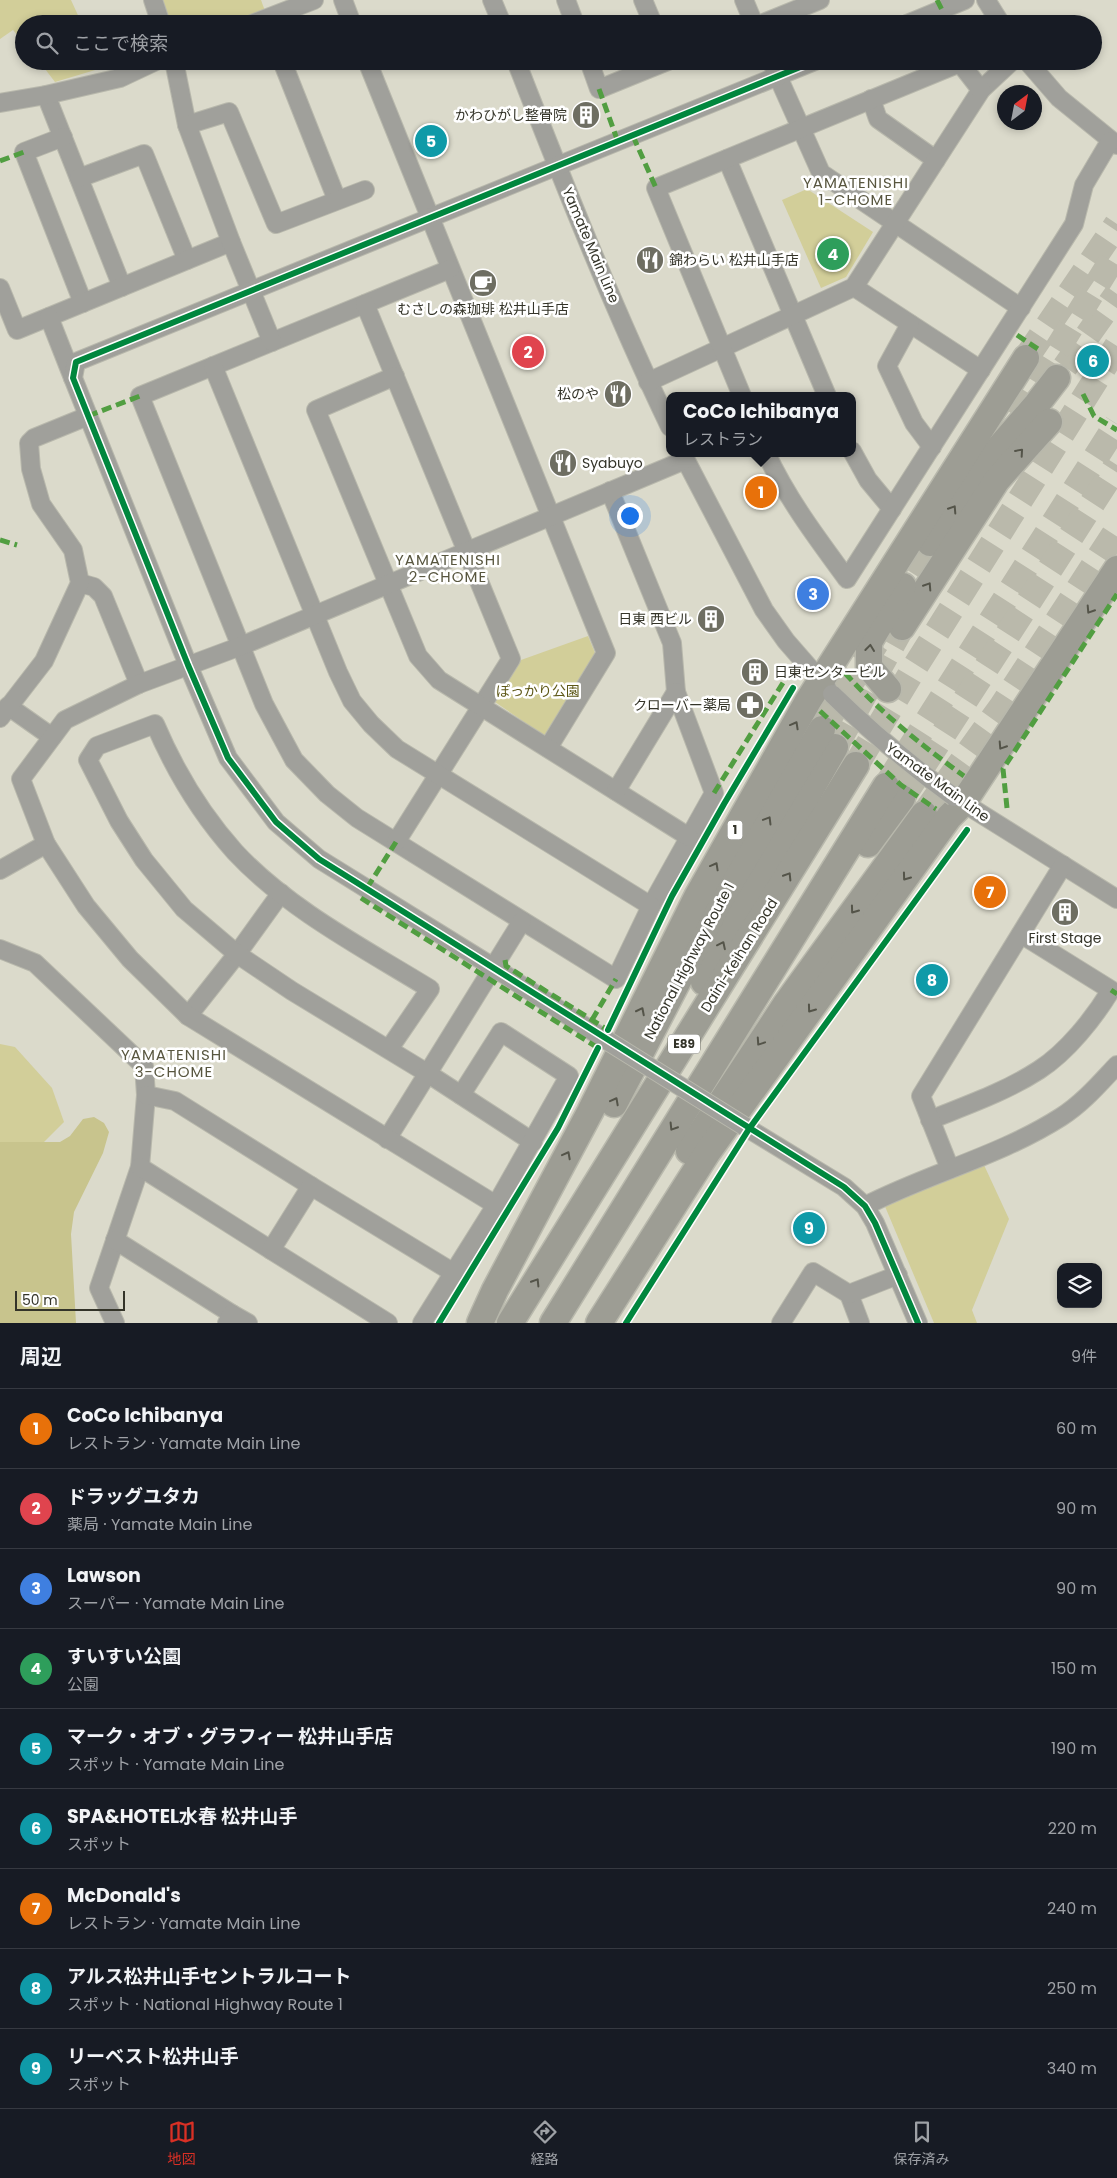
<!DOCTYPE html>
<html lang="ja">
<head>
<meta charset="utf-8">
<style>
	body { margin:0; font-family:Poppins,"Noto Sans JP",sans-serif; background:#242831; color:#f1f3f6 }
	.controls { position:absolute; right:15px; bottom:15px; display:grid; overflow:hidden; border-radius:10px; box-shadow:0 2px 8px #0003 }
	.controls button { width:45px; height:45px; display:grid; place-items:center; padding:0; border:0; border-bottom:1px solid #363941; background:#171b24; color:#f1f3f6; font:25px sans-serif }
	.compass { position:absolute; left:997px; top:85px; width:45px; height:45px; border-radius:50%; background:#171b24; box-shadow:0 2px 8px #0003; rotate:32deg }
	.scale { position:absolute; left:15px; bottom:12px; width:110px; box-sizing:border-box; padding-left:5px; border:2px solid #343429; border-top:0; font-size:14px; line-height:18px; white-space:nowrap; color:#343429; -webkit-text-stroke:4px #fff; paint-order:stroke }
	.you { position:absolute; left:629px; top:515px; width:18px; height:18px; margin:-12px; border:4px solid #fff; border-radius:50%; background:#1a73e8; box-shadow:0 0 0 8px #1a73e833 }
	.badge { display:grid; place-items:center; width:32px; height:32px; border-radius:50%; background:#d93025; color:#fff; font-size:16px; font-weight:700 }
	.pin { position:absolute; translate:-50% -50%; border:2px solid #fff; box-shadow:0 1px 5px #0006 }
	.popup { position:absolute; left:666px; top:392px; width:190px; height:65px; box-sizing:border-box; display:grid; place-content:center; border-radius:10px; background:#171b24; filter:drop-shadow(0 1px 4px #0005); font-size:16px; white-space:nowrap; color:#9ea1a6 }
	.popup b { font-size:19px; color:#f1f3f6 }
	.popup::after { content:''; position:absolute; left:50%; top:100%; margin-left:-10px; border:10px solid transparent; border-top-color:#171b24 }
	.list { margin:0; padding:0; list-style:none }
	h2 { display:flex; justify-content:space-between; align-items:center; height:65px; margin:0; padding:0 20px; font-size:21px }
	h2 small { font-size:16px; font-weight:400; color:#9ea1a6 }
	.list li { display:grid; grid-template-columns:32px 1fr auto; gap:15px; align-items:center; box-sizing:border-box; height:80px; padding:0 20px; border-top:1px solid #363941 }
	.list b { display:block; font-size:19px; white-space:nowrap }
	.list p { margin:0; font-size:16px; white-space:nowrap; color:#9ea1a6 }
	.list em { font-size:16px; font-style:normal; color:#9ea1a6 }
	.icon { flex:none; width:28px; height:28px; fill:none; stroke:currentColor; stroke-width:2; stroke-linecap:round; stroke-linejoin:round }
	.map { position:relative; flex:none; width:1117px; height:1323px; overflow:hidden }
	.search { position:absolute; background:#171b24; box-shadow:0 2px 8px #0003; left:15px; right:15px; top:15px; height:55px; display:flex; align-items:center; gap:12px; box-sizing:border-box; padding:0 18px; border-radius:28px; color:#9ea1a6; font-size:19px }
	.sheet { height:785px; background:#171b24 }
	nav { display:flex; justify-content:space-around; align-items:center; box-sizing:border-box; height:70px; border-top:1px solid #363941; background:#171b24; font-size:14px; color:#9ea1a6 }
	nav a { display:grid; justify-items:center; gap:2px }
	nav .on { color:#d93025 }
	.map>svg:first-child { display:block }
</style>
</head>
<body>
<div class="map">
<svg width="1117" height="1323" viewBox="0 0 1117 1323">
	<rect width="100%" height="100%" fill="#dbdacb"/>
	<g fill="#d2ce99">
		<polygon points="0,0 71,0 82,24 24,24 24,43 13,30 0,39"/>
		<polygon points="162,0 261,0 265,11 233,24 171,24"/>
		<polygon points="39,61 99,61 102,68 55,82"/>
		<polygon points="807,189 873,232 846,277 821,288 782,200"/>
		<polygon points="588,636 595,653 546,737 495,702 521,660"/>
		<polygon points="0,1044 15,1047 52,1088 64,1122 44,1142 0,1142"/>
		<polygon points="984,1165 1009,1219 972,1310 977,1323 934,1323 884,1204"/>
	</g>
	<polygon fill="#c8c48d" points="94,1117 104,1123 109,1132 103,1153 74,1212 71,1234 76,1323 0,1323 0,1142 60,1142 70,1136 83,1119"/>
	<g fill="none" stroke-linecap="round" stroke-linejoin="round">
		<g stroke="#bab9ab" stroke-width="26" stroke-dasharray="26 13" stroke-linecap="butt">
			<polyline points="1026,358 1117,224"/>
			<polyline points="1065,367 1117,294"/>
			<polyline points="1016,416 1117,252"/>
			<polyline points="896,609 948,526"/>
			<polyline points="822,729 876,643"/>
			<polyline points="835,747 902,627"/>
			<polyline points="856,765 913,670 1117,346"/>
			<polyline points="886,786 1117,424"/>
			<polyline points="902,798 1117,465"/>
			<polyline points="924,814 1002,706 1117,530"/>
		</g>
		<defs>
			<g id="minor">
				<polyline points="153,0 161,24"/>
				<polyline points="343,0 352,24"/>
				<polyline points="492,0 502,24"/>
				<polyline points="566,0 575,24"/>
				<polyline points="643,0 653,24"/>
				<polyline points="744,0 754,24"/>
				<polyline points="986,0 1001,24"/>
				<polyline points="252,24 314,0"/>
				<polyline points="761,24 820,0"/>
				<polyline points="907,24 965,0"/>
				<polyline points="174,61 187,125"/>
				<polyline points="282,61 337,200"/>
				<polyline points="367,61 606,653 548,748"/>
				<path d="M516,61c48,123 97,247 154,366"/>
				<polyline points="589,61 599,89 668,61"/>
				<polyline points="771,61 821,173 1021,308"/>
				<polyline points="1027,61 1059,98 1117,145"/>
				<polyline points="46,95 122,287"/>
				<polyline points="871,99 878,119 936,160"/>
				<polyline points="0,103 46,95 120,78 156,61"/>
				<polyline points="63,137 24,152 83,303"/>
				<polyline points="727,159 827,396"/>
				<polyline points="79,178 144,154 187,260"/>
				<polyline points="450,269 140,396 264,704 294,760 327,794 357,818 616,979 651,906 714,793 676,692 672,643 610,491"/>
				<polyline points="854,287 981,370"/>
				<polyline points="0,288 17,330 231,242"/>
				<polyline points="365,304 511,659 396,842"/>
				<polyline points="49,317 73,378"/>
				<polyline points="910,324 887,366 914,423 932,447"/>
				<polyline points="272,342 231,242 187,125 229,112 276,224 365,190"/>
				<polyline points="213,366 338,672 352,701 371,724 397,749 651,906"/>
				<polyline points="395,376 316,410 418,656 439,680 689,837"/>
				<polyline points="648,382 854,287 981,90 1012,61"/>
				<polyline points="742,396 656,188 960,63 981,90"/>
				<polyline points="852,451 868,480 892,509"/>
				<polyline points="682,453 764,610 786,641 827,688"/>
				<path d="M766,453c22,47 51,85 81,126l227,-355 10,-39 26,-44"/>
				<polyline points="80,583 94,587 103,596 139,684"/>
				<polyline points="8,706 52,737"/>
				<polyline points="0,718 44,661 80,583 73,550 41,504 31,469 29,443 34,438 88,416"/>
				<polyline points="616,791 676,692"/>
				<polyline points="954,797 1117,899"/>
				<polyline points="0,870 46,844"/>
				<polyline points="0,949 35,963 144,1066 146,1095 140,1167 99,1288 115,1323"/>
				<polyline points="188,1016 237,954 281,893"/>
				<polyline points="603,1038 493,967 319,859 276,822 228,758 188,665 73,378 76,362 815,61"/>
				<path d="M389,1049l41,-60c-65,-40 -142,-80 -195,-137 -34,-38 -60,-81 -80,-128l-58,22 -9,14 31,61 25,39 40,49 53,45 55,37 135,82 106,69"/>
				<polyline points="146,1095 175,1101 311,1186"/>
				<path d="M930,1120c37,-15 75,-28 109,-50 28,-18 55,-52 72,-80l-90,-56"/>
				<polyline points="744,1126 844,1187 865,1206 875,1223 918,1323"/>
				<polyline points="387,1139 522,921"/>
				<polyline points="140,1167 271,1250"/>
				<polyline points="950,1169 921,1096 1063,865"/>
				<polyline points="496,1205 188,1016 130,959 86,906 46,844 21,779 65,720 139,684 241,646 685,460"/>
				<path d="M865,1206c64,-33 135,-50 196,-89 21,-13 39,-34 56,-52"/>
				<polyline points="115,1240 232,1314"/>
				<polyline points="849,1294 860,1323"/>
				<polyline points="227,1323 232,1314 248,1323"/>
				<polyline points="388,1323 271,1250 311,1186 454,1273"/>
				<polyline points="422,1323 496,1205 569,1076 501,1032 461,1095"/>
				<polyline points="781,1323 813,1272 849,1294 898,1275"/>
			</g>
			<g id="highway">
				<polyline points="930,543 985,464 1037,404 1057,378"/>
				<polyline points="902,627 997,480 1049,422"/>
				<polyline points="888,689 869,667 869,642 903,586"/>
				<polyline points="868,844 902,798"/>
				<polyline points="704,982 732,927 835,747"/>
				<polyline points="614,1104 722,896 822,729"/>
				<polyline points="689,1151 786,1004 924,814"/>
				<polyline points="480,1323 495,1290 590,1112 697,897 808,701 1026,358"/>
				<polyline points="510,1323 856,765"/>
				<polyline points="553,1323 886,786"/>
				<polyline points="599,1323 707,1153 949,817 963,803 1117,569"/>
			</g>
		</defs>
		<use href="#minor" stroke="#b8b8ac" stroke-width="20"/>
		<use href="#highway" stroke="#b8b8ac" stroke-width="29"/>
		<use href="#minor" stroke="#a0a09b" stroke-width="18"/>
		<use href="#highway" stroke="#9d9d94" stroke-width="26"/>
		<defs>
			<g id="minor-bridge">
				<path d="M832,694c39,38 78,71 122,103"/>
				<polyline points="603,1038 744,1126"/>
			</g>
		</defs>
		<use href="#minor-bridge" stroke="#b8b8ac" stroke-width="20" stroke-linecap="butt"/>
		<use href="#minor-bridge" stroke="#a0a09b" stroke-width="18"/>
		<g stroke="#519e41" stroke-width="5" stroke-dasharray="10 5" stroke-linecap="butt">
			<polyline points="937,0 942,10"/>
			<polyline points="599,89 618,142"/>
			<polyline points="633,136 656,188"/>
			<polyline points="0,161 24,152"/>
			<polyline points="1017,335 1038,349"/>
			<polyline points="1083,394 1094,416 1117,430"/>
			<polyline points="88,416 140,396"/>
			<polyline points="0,540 17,545"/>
			<path d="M845,673c35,39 76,72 119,103"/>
			<polyline points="820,711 901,785 936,809"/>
			<polyline points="714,793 786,678"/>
			<polyline points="1007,808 1003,769 1117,594"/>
			<polyline points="367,888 396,842"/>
			<polyline points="361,898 598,1048"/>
			<polyline points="505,960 506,966 608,1030"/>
			<polyline points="1111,990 1117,994"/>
			<polyline points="592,1020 616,979"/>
		</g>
		<defs>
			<g id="cycleway">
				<polyline points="815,61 76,362 73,378 188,665 228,758 276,822 319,859 844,1187 865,1206 875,1223 918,1323"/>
				<polyline points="608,1030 672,896 724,804 793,688"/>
				<polyline points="439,1323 558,1128 598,1048"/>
				<polyline points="626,1323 749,1129 967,830"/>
			</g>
		</defs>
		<use href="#cycleway" stroke="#fff" stroke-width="9"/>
		<use href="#cycleway" stroke="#00873e" stroke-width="6"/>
	</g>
	<defs><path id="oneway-chevron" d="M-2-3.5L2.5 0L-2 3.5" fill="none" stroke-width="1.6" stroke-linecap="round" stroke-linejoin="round" transform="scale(1.25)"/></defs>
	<g stroke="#545449">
		<use href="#oneway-chevron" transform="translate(1020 452) rotate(-49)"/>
		<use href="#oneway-chevron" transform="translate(953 509) rotate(-57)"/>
		<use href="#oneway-chevron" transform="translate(928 586) rotate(-57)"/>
		<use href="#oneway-chevron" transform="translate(1090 610) rotate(123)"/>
		<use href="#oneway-chevron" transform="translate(870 648) rotate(-83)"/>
		<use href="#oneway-chevron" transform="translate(795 725) rotate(-61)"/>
		<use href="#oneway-chevron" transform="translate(1002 746) rotate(123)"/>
		<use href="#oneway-chevron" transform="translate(768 820) rotate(-59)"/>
		<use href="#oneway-chevron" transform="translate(715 866) rotate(-61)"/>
		<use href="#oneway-chevron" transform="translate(788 876) rotate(-58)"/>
		<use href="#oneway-chevron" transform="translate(906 877) rotate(126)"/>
		<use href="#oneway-chevron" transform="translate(854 910) rotate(126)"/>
		<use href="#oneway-chevron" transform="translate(722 945) rotate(-64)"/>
		<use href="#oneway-chevron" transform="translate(811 1009) rotate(126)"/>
		<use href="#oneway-chevron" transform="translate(641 1011) rotate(-63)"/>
		<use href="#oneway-chevron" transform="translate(760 1042) rotate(124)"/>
		<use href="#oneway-chevron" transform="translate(615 1101) rotate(-62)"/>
		<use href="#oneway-chevron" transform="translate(673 1127) rotate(122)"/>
		<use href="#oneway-chevron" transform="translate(567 1155) rotate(-62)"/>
		<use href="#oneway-chevron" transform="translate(536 1282) rotate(-58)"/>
	</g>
	<defs>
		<symbol id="building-disc" viewBox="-11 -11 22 22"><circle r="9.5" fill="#6e6e62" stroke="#fff"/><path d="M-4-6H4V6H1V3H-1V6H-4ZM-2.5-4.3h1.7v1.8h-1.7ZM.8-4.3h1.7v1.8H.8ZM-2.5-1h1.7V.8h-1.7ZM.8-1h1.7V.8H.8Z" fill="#fff"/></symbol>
		<symbol id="restaurant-disc" viewBox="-11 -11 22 22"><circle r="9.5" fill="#6e6e62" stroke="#fff"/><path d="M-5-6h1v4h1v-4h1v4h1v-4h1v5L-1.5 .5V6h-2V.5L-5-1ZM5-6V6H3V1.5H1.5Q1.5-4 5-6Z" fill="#fff"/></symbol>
		<symbol id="cafe-disc" viewBox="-11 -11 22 22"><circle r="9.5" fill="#6e6e62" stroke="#fff"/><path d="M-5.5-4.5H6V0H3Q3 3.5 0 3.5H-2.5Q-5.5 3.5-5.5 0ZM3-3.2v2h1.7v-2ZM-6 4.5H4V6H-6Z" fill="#fff"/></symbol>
		<symbol id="pharmacy-disc" viewBox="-11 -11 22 22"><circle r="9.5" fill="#6e6e62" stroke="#fff"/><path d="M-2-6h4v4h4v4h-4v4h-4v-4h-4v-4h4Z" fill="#fff"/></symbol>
	</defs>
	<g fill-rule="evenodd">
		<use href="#building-disc" x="570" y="99" width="32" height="32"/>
		<use href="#restaurant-disc" x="634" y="244" width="32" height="32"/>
		<use href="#cafe-disc" x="467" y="267" width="32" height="32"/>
		<use href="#restaurant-disc" x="602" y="378" width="32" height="32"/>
		<use href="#restaurant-disc" x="547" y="447" width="32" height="32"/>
		<use href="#building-disc" x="695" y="603" width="32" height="32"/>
		<use href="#building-disc" x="739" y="656" width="32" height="32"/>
		<use href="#pharmacy-disc" x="734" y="689" width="32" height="32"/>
		<use href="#building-disc" x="1049" y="896" width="32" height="32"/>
	</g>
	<g text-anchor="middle" stroke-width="5" stroke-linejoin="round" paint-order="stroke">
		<g fill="#fff" stroke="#717169" stroke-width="1">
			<rect x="727.5" y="820.5" width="15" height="19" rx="4"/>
			<rect x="668" y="1034.5" width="32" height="19" rx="4"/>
		</g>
		<g font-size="12" font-weight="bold" fill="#343429">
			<text x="735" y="834">1</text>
			<text x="684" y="1048">E89</text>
		</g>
		<g font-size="14" fill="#343429" stroke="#fff" text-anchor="end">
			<text x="567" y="120">かわひがし整骨院</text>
			<text x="669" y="265" text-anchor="start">錦わらい 松井山手店</text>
			<text x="483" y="314" text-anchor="middle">むさしの森珈琲 松井山手店</text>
			<text x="599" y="399">松のや</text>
			<text x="582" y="468" text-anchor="start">Syabuyo</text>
			<text x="692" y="624">日東 西ビル</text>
			<text x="774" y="677" text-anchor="start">日東センタービル</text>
			<text x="731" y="710">クローバー薬局</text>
			<text x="1065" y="943" text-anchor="middle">First Stage</text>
		</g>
		<g font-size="14" fill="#343429" stroke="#fff">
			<text transform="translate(591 245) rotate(67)" y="5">Yamate Main Line</text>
			<text transform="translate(938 782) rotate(36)" y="5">Yamate Main Line</text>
			<text transform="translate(739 955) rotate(-58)" y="5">Daini-Keihan Road</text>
			<text transform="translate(689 961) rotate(-62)" y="5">National Highway Route 1</text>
		</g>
		<g font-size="14" fill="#5e5817" stroke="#fff">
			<text x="538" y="696">ぽっかり公園</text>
		</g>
		<g font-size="15" letter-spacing="1" fill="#58563f" stroke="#fff">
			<text x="856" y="188">YAMATENISHI<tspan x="856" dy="17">1-CHOME</tspan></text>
			<text x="448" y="565">YAMATENISHI<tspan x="448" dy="17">2-CHOME</tspan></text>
			<text x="174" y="1060">YAMATENISHI<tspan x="174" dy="17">3-CHOME</tspan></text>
		</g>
	</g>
</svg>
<div class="controls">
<button><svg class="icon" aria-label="layers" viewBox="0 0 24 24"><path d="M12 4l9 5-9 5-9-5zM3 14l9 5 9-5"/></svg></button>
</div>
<svg class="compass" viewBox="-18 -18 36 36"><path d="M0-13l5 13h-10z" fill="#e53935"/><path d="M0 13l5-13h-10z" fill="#9ea1a6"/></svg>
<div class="scale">50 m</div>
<div class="you"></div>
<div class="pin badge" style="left:761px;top:492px;background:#e8710a">1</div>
<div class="popup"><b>CoCo Ichibanya</b>レストラン</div>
<div class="pin badge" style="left:528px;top:352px;background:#e0444e">2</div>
<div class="pin badge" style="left:813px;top:594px;background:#3f7fe0">3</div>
<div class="pin badge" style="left:833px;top:254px;background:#2e9e5b">4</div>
<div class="pin badge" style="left:431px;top:141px;background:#0f9aa8">5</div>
<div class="pin badge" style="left:1093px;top:361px;background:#0f9aa8">6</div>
<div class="pin badge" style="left:990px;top:892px;background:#e8710a">7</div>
<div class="pin badge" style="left:932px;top:980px;background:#0f9aa8">8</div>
<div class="pin badge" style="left:809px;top:1228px;background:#0f9aa8">9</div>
<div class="search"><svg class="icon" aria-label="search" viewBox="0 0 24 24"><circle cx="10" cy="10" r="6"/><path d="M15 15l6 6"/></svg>ここで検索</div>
</div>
<section class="sheet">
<h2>周辺<small>9件</small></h2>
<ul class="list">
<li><span class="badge" style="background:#e8710a">1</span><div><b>CoCo Ichibanya</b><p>レストラン · Yamate Main Line</p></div><em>60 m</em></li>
<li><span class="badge" style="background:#e0444e">2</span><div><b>ドラッグユタカ</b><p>薬局 · Yamate Main Line</p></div><em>90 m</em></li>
<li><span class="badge" style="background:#3f7fe0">3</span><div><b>Lawson</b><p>スーパー · Yamate Main Line</p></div><em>90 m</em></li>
<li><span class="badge" style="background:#2e9e5b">4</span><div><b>すいすい公園</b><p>公園</p></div><em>150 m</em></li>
<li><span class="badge" style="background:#0f9aa8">5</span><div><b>マーク・オブ・グラフィー 松井山手店</b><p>スポット · Yamate Main Line</p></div><em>190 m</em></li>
<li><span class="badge" style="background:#0f9aa8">6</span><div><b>SPA&amp;HOTEL水春 松井山手</b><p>スポット</p></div><em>220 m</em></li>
<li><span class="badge" style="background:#e8710a">7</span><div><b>McDonald's</b><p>レストラン · Yamate Main Line</p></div><em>240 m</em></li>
<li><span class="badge" style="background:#0f9aa8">8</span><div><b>アルス松井山手セントラルコート</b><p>スポット · National Highway Route 1</p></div><em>250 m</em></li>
<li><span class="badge" style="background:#0f9aa8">9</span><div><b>リーベスト松井山手</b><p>スポット</p></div><em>340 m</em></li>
</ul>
</section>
<nav>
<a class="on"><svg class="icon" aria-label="map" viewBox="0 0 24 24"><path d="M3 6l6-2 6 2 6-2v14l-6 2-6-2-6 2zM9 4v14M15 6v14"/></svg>地図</a>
<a><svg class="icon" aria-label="directions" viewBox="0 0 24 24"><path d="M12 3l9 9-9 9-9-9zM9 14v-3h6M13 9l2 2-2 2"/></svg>経路</a>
<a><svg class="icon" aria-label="saved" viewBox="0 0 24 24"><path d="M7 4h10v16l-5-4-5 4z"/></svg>保存済み</a>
</nav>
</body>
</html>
